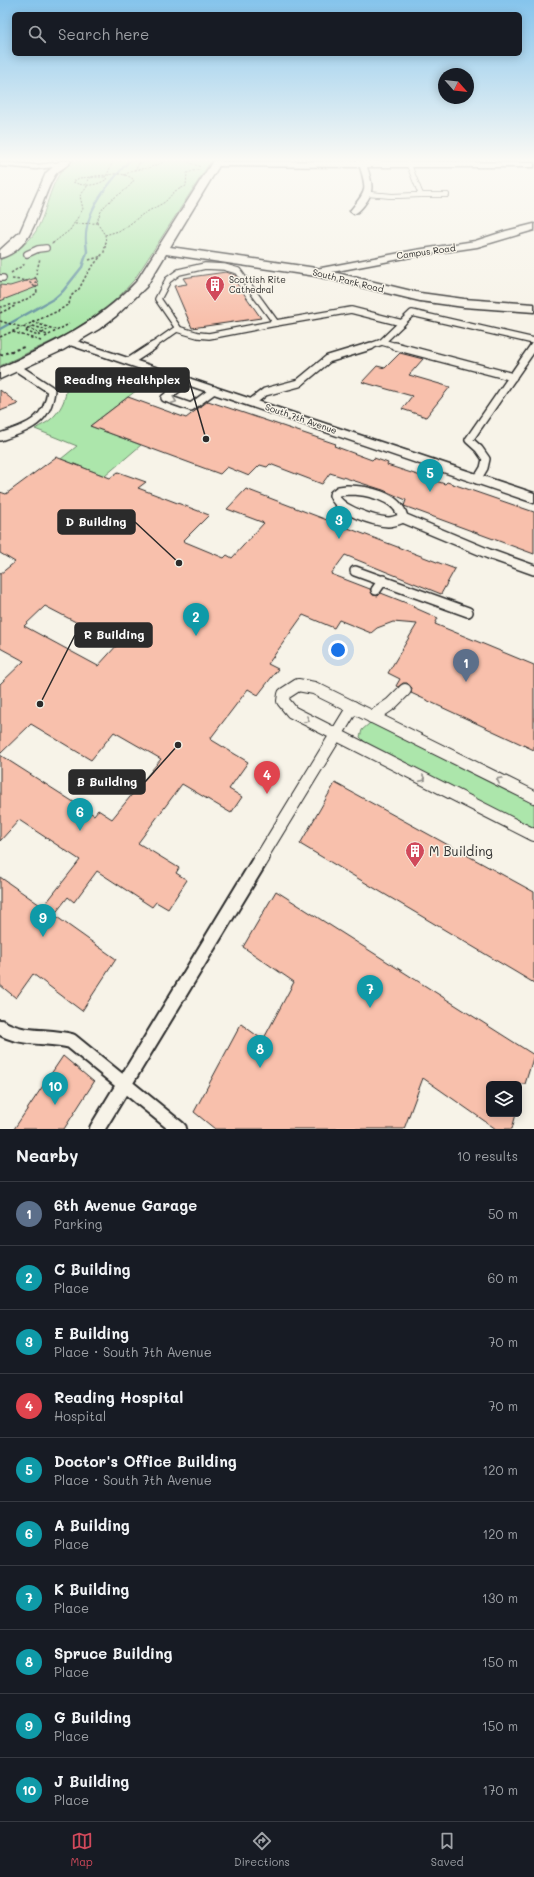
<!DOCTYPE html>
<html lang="en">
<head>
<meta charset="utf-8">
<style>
	body { margin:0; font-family:Mali,sans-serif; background:#242831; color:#f1f3f6 }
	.controls { position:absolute; right:12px; bottom:12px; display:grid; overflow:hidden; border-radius:6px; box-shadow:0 2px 10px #0003 }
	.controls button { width:36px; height:36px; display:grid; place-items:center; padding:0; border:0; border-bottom:1px solid #363941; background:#171b24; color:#f1f3f6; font:20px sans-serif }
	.compass { position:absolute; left:438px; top:68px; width:36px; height:36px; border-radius:50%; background:#171b24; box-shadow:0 2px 10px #0003; rotate:117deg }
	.you { position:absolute; left:338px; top:650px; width:14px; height:14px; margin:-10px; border:3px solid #fff; border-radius:50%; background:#1a73e8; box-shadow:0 0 0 6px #1a73e833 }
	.badge { display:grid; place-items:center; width:26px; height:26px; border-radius:50%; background:#d1495b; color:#fff; font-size:13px; font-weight:700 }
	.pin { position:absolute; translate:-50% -33px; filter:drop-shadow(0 1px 2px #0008) }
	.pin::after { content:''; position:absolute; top:21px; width:14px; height:12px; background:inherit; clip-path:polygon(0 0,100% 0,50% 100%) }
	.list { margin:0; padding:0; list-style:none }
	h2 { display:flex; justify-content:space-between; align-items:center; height:52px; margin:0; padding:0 16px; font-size:17px }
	h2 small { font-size:13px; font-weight:400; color:#9ea1a6 }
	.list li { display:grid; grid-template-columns:26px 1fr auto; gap:12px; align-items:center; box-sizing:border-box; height:64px; padding:0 16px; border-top:1px solid #363941 }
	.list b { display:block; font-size:15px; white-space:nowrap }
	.list p { margin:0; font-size:13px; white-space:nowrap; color:#9ea1a6 }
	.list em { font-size:13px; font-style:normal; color:#9ea1a6 }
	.icon { flex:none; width:22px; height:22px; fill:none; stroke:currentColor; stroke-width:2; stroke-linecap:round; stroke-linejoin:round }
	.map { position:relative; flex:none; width:534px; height:1129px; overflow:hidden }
	.search { position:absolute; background:#171b24; box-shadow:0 2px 10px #0003; left:12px; right:12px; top:12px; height:44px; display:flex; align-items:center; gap:10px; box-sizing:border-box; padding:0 14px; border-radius:6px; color:#9ea1a6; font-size:15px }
	.sheet { height:692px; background:#171b24 }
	nav { display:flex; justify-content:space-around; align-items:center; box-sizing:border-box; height:56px; border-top:1px solid #363941; background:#171b24; font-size:11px; color:#9ea1a6 }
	nav a { display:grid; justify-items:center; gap:2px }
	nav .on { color:#d1495b }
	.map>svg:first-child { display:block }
</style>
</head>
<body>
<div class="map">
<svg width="534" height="1129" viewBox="0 0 534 1129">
	<rect width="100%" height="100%" fill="#f7f3e8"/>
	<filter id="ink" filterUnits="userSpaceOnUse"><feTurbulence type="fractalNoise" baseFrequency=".025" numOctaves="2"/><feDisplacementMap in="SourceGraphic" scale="8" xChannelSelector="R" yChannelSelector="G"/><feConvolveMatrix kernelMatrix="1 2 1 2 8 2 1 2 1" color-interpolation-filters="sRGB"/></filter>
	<g filter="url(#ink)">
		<g fill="#ace6ab" stroke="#6c886b">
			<path d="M72,161h139l-77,119 -18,20 -27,20 -22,14 -67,32v-106c13,-7 28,-16 36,-29 13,-22 13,-54 36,-70z"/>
			<path d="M64,369l11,3 5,-2 57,20 -47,36 51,19 -36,31 -44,-17 16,-13 -42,-17c6,-4 12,-6 16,-10 14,-12 22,-35 7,-47z"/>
			<polygon points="370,723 379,725 534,804 534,829 367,744 360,737 362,730"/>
		</g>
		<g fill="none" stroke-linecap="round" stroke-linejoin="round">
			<path stroke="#6896a2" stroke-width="2" d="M86,243c-3,-31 23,-60 43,-82"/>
			<polyline stroke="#6896a2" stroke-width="2.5" points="0,329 55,298 63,291 82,267 87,252 86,242"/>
		</g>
		<g fill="#f8c0ac" stroke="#2b2b2b" fill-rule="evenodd">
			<polygon points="226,272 235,275 238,278 235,281 261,318 192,328 174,286 187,284 183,278"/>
			<polygon points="36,278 39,286 0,301 0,285 10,286"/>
			<polygon points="400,353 423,359 409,375 450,387 426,417 402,409 412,396 362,382 377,366 385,368"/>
			<polygon points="0,390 18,404 0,411"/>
			<polygon points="128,397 186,418 208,401 336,444 334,446 372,460 374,458 388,463 387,465 445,484 447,482 534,512 534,554 404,506 406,500 383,490 330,473 322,484 270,464 267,467 260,465 249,476 227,467 220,474 90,426"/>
			<path d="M56,457l54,21 8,-6 28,10 -8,6 71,27 -26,26 41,17 3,-3 5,3 32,-35 -37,-14 19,-20 209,80 -14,25 -96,-39 -14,19 39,15 3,6 5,1 3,-3 33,13 -1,1 25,11 -3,6 99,41v85l-123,-57 1,-5 -5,-5h-4l-5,4 -2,-1 4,-7 -12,-6 29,-49 -24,-2 -16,6 -6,5 -32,-13 -5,8 -31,-13 -35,49 10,5 -20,26 -10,-6 -38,50 38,23 -19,27 13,8 -11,16 -49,-29 -44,59 41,25 -3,5 11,7 -19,29 -12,-7 -4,5 -55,-36 -23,31 -6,-5 -14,18 62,44 -34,52 -49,-37 -17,24 -16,-13v-108l43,30 37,-47 -61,-40 -19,21v-86l94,60 4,-5 14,9 49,-60 -47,-27 -23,28 -60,-36 -31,30v-70l24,-23 -24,-13v-74l15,-12 -15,-9v-61l6,2zM45,606l73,38 -20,22 -74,-40z"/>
			<polygon points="335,783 534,892 534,983 300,844"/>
			<polygon points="276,891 534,1055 525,1084 489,1084 489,1114 516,1114 512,1129 496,1129 423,1078 404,1129 215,1129 194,1112 241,1024 263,1040 294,982 243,947"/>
			<polygon points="63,1056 94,1082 64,1129 14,1129"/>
		</g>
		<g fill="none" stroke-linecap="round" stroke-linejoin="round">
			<defs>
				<g id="lane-far5">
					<polyline points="368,194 392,196 421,195 409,165"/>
					<polyline points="421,195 447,195"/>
				</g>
				<g id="lane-far4">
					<polyline points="27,254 38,249 46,248"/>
					<polyline points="0,278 3,278"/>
					<polyline points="177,329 198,335 209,336 276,323"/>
					<polyline points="382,342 399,347"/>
					<polyline points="151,347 178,328 158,299 168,280 179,272 205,266 224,267 238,271 276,323 351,310 402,323"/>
					<polyline points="368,347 382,342 412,313 534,341"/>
				</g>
				<g id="lane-far3">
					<polyline points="395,346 513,377"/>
					<polyline points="130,361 153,346"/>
					<polyline points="188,381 165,398 191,407 214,390"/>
					<polyline points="252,402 265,392 299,383 328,359 371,346"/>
					<path d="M0,437c27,-9 48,-15 51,-47l-35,-23"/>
					<polyline points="478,478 484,468 486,459 479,449 469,440 534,346"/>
				</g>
				<g id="lane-far2">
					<polyline points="477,479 478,477"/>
					<path d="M347,490c19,0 52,6 56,28 -5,2 -10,4 -15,4 -14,-1 -50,-12 -54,-27l5,-4z"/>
					<polyline points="403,518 489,554 534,570"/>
					<polyline points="355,571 468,612"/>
					<polyline points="376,590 383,580"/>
				</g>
				<g id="lane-far1">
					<polyline points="372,717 391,704 405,690"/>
					<polyline points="534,797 314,688 298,685 284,694 283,701 292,712 534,835"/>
					<polyline points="261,858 353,707"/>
				</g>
				<g id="lane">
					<path d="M0,1027c21,13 48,8 71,14l108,88"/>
					<polyline points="97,1129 262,857"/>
				</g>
				<g id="street">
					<path d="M359,161l175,2v4h-167c5,15 8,25 -3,38 -3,4 -6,7 -10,9l-4,-3c15,-20 18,-18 10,-44l-143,-1 -4,-2 4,-2z"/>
					<polygon points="0,162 36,165 63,162 67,164 63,166 36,169 0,166"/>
					<polygon points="534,224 534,230 477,247 416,256 316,275 311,272 316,269 416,250 475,241 506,231"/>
					<polygon points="68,338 534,493 534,503 64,343 62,341 64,339"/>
				</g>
				<g id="secondary">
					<path d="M60,161h11c-4,6 -13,9 -16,14 -17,27 -18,74 -55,83v-8l20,-18 26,-59z"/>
					<path d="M213,161h9l-52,86 146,21 104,25 44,6 70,5v8l-70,-5 -44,-6 -104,-25 -150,-22 -20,33 -30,29 -17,13 -36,21 -63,29v-11c50,-23 98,-45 136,-86z"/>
				</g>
			</defs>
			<use href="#lane-far5" stroke="#2b2b2b" stroke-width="6"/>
			<use href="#lane-far4" stroke="#2b2b2b" stroke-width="8"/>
			<use href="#lane-far3" stroke="#2b2b2b" stroke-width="10"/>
			<use href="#lane-far2" stroke="#2b2b2b" stroke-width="12"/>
			<use href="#lane-far1" stroke="#2b2b2b" stroke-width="14"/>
			<use href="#lane" stroke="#2b2b2b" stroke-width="18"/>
			<use href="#street" stroke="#2b2b2b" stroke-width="3"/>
			<use href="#secondary" stroke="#2b2b2b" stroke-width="3"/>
			<g stroke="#2b2b2b" stroke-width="1" stroke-dasharray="2 1.5" stroke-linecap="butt">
				<polyline points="185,161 201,167"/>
				<polyline points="139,163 153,161"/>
				<polyline points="134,170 148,168 167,161"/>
				<polyline points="124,175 136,169 140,161"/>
				<path d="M92,177h12l3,2c-10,7 -23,8 -34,3l6,-4z"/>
				<path d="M97,223c5,-26 26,-25 37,-43 -7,-7 -22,-8 -30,-3"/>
				<polyline points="97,223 105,235 106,243"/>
				<polyline points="75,224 97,223"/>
				<polyline points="105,235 122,230 143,214 165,202 175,191 186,186 187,173 200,169"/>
				<polyline points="53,243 70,230 83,209 80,196 87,187 86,184 88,179 95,176 107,175 113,161"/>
			</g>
			<g stroke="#2b2b2b" stroke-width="1.5" stroke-dasharray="2.5 2" stroke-linecap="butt">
				<polyline points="52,244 54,242"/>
				<polyline points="89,260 102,256"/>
				<polyline points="11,273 25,264"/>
				<polyline points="12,279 28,281 35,287"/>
				<polyline points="0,307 20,303 37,293 35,279 40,258"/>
				<polyline points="0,313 15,306"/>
				<polyline points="0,321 21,327"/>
				<polyline points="32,322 57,330"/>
				<polygon points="33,326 47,330 38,336 25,331"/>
				<polyline points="23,327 48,335"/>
				<polyline points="13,332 41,341"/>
				<polyline points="0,337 58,311 69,304 71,296 79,289 88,272 104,252 106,242"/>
				<polyline points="45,337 69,324"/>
			</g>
			<polyline stroke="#2b2b2b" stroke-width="2" stroke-dasharray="3 2.5" stroke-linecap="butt" points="0,355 24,347"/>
			<use href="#lane-far5" stroke="#f7f3e8" stroke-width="4.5"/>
			<use href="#lane-far4" stroke="#f7f3e8" stroke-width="5.5"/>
			<use href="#lane-far3" stroke="#f7f3e8" stroke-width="7"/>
			<use href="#lane-far2" stroke="#f7f3e8" stroke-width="9"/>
			<use href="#lane-far1" stroke="#f7f3e8" stroke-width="12"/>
			<use href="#lane" stroke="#f7f3e8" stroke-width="14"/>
			<use href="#street" fill="#f7f3e8" fill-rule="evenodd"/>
			<use href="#secondary" fill="#f7f3e8" fill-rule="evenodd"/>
		</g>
		<defs><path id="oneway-chevron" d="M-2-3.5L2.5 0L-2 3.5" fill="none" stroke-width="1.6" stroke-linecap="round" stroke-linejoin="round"/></defs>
		<g stroke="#918f8a">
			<use href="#oneway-chevron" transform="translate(174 401) rotate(20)"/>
			<use href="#oneway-chevron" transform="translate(307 720) rotate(28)"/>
			<use href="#oneway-chevron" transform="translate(423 779) rotate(27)"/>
			<use href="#oneway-chevron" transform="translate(499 780) rotate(-154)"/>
		</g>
	</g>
	<linearGradient id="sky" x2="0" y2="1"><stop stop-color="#85c4ec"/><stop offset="0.5" stop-color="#fbfaf5"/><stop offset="1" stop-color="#fbfaf5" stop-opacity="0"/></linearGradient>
	<rect width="534" height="320" fill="url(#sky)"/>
	<defs>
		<symbol id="building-pin" viewBox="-11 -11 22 30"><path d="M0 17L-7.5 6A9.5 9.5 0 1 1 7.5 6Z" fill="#d1495b" stroke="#f7f3e8"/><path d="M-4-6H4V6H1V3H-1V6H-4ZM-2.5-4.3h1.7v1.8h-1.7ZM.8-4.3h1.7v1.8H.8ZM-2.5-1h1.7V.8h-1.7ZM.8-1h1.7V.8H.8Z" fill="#fff"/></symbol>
	</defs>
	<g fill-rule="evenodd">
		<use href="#building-pin" x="204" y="274" width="22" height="30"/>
		<use href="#building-pin" x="404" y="840" width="22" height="30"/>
	</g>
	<g text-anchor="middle" stroke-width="3" stroke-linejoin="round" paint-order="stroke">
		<g font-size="9" fill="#2b2b2b" stroke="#f7f3e8">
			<text transform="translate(426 252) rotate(-8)" y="3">Campus Road</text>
			<text transform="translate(348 281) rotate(14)" y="3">South Park Road</text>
			<text transform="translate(301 419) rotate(19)" y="3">South 7th Avenue</text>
		</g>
		<g font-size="9" fill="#2b2b2b" stroke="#f7f3e8" text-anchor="start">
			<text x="229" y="283">Scottish Rite<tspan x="229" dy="10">Cathedral</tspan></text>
		</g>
		<g font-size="13" fill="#2b2b2b" stroke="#f7f3e8" text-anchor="start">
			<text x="429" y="856">M Building</text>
		</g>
	</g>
	<path fill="none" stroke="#2b2b2b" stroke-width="1.5" d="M206 439L189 380M179 563L135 522M40 704L75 635M178 745L145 782"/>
	<g fill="#2b2b2b" stroke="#f7f3e8" stroke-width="1.5">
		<circle cx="206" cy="439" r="4"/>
		<circle cx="179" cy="563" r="4"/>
		<circle cx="40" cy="704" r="4"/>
		<circle cx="178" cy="745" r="4"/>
	</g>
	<g fill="#2b2b2b" stroke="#2b2b2b" stroke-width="1.5">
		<rect x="56" y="368" width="133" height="24" rx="4"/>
		<rect x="58" y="510" width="77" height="24" rx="4"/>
		<rect x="75" y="623" width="77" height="24" rx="4"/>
		<rect x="69" y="770" width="76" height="24" rx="4"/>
	</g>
	<g font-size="12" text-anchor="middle" font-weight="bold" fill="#fff">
		<text x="122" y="384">Reading Healthplex</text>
		<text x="96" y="526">D Building</text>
		<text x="114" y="639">R Building</text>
		<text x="107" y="786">B Building</text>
	</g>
</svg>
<div class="controls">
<button><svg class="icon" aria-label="layers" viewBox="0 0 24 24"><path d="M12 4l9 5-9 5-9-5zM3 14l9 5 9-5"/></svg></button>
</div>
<svg class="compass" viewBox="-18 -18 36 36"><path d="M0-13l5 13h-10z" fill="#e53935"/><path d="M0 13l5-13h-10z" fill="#9ea1a6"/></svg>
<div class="you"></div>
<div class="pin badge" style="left:466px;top:682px;background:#5c6f8a">1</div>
<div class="pin badge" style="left:196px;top:636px;background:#0f9aa8">2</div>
<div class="pin badge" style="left:339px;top:539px;background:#0f9aa8">3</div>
<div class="pin badge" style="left:267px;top:794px;background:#e0444e">4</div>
<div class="pin badge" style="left:430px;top:492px;background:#0f9aa8">5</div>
<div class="pin badge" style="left:80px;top:831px;background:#0f9aa8">6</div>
<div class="pin badge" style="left:370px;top:1008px;background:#0f9aa8">7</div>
<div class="pin badge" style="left:260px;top:1068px;background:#0f9aa8">8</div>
<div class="pin badge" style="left:43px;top:937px;background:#0f9aa8">9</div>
<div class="pin badge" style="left:55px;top:1105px;background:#0f9aa8">10</div>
<div class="search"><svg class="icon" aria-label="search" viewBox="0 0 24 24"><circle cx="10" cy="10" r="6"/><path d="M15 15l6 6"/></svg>Search here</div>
</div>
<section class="sheet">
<h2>Nearby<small>10 results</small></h2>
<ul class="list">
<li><span class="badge" style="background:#5c6f8a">1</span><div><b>6th Avenue Garage</b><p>Parking</p></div><em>50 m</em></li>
<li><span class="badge" style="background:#0f9aa8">2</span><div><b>C Building</b><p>Place</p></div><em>60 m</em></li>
<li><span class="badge" style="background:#0f9aa8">3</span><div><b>E Building</b><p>Place · South 7th Avenue</p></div><em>70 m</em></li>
<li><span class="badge" style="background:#e0444e">4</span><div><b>Reading Hospital</b><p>Hospital</p></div><em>70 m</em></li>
<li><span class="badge" style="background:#0f9aa8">5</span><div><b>Doctor's Office Building</b><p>Place · South 7th Avenue</p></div><em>120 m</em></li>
<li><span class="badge" style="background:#0f9aa8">6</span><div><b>A Building</b><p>Place</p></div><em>120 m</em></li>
<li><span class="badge" style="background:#0f9aa8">7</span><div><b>K Building</b><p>Place</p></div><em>130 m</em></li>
<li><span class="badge" style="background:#0f9aa8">8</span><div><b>Spruce Building</b><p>Place</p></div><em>150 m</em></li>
<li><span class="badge" style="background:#0f9aa8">9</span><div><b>G Building</b><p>Place</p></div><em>150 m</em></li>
<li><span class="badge" style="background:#0f9aa8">10</span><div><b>J Building</b><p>Place</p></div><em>170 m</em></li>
</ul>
</section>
<nav>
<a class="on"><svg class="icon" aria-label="map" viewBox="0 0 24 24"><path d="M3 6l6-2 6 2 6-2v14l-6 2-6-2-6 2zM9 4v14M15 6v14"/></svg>Map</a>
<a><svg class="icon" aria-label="directions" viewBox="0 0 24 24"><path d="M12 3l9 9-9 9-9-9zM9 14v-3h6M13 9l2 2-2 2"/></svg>Directions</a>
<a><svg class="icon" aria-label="saved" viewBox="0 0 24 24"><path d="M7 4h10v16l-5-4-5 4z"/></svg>Saved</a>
</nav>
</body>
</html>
